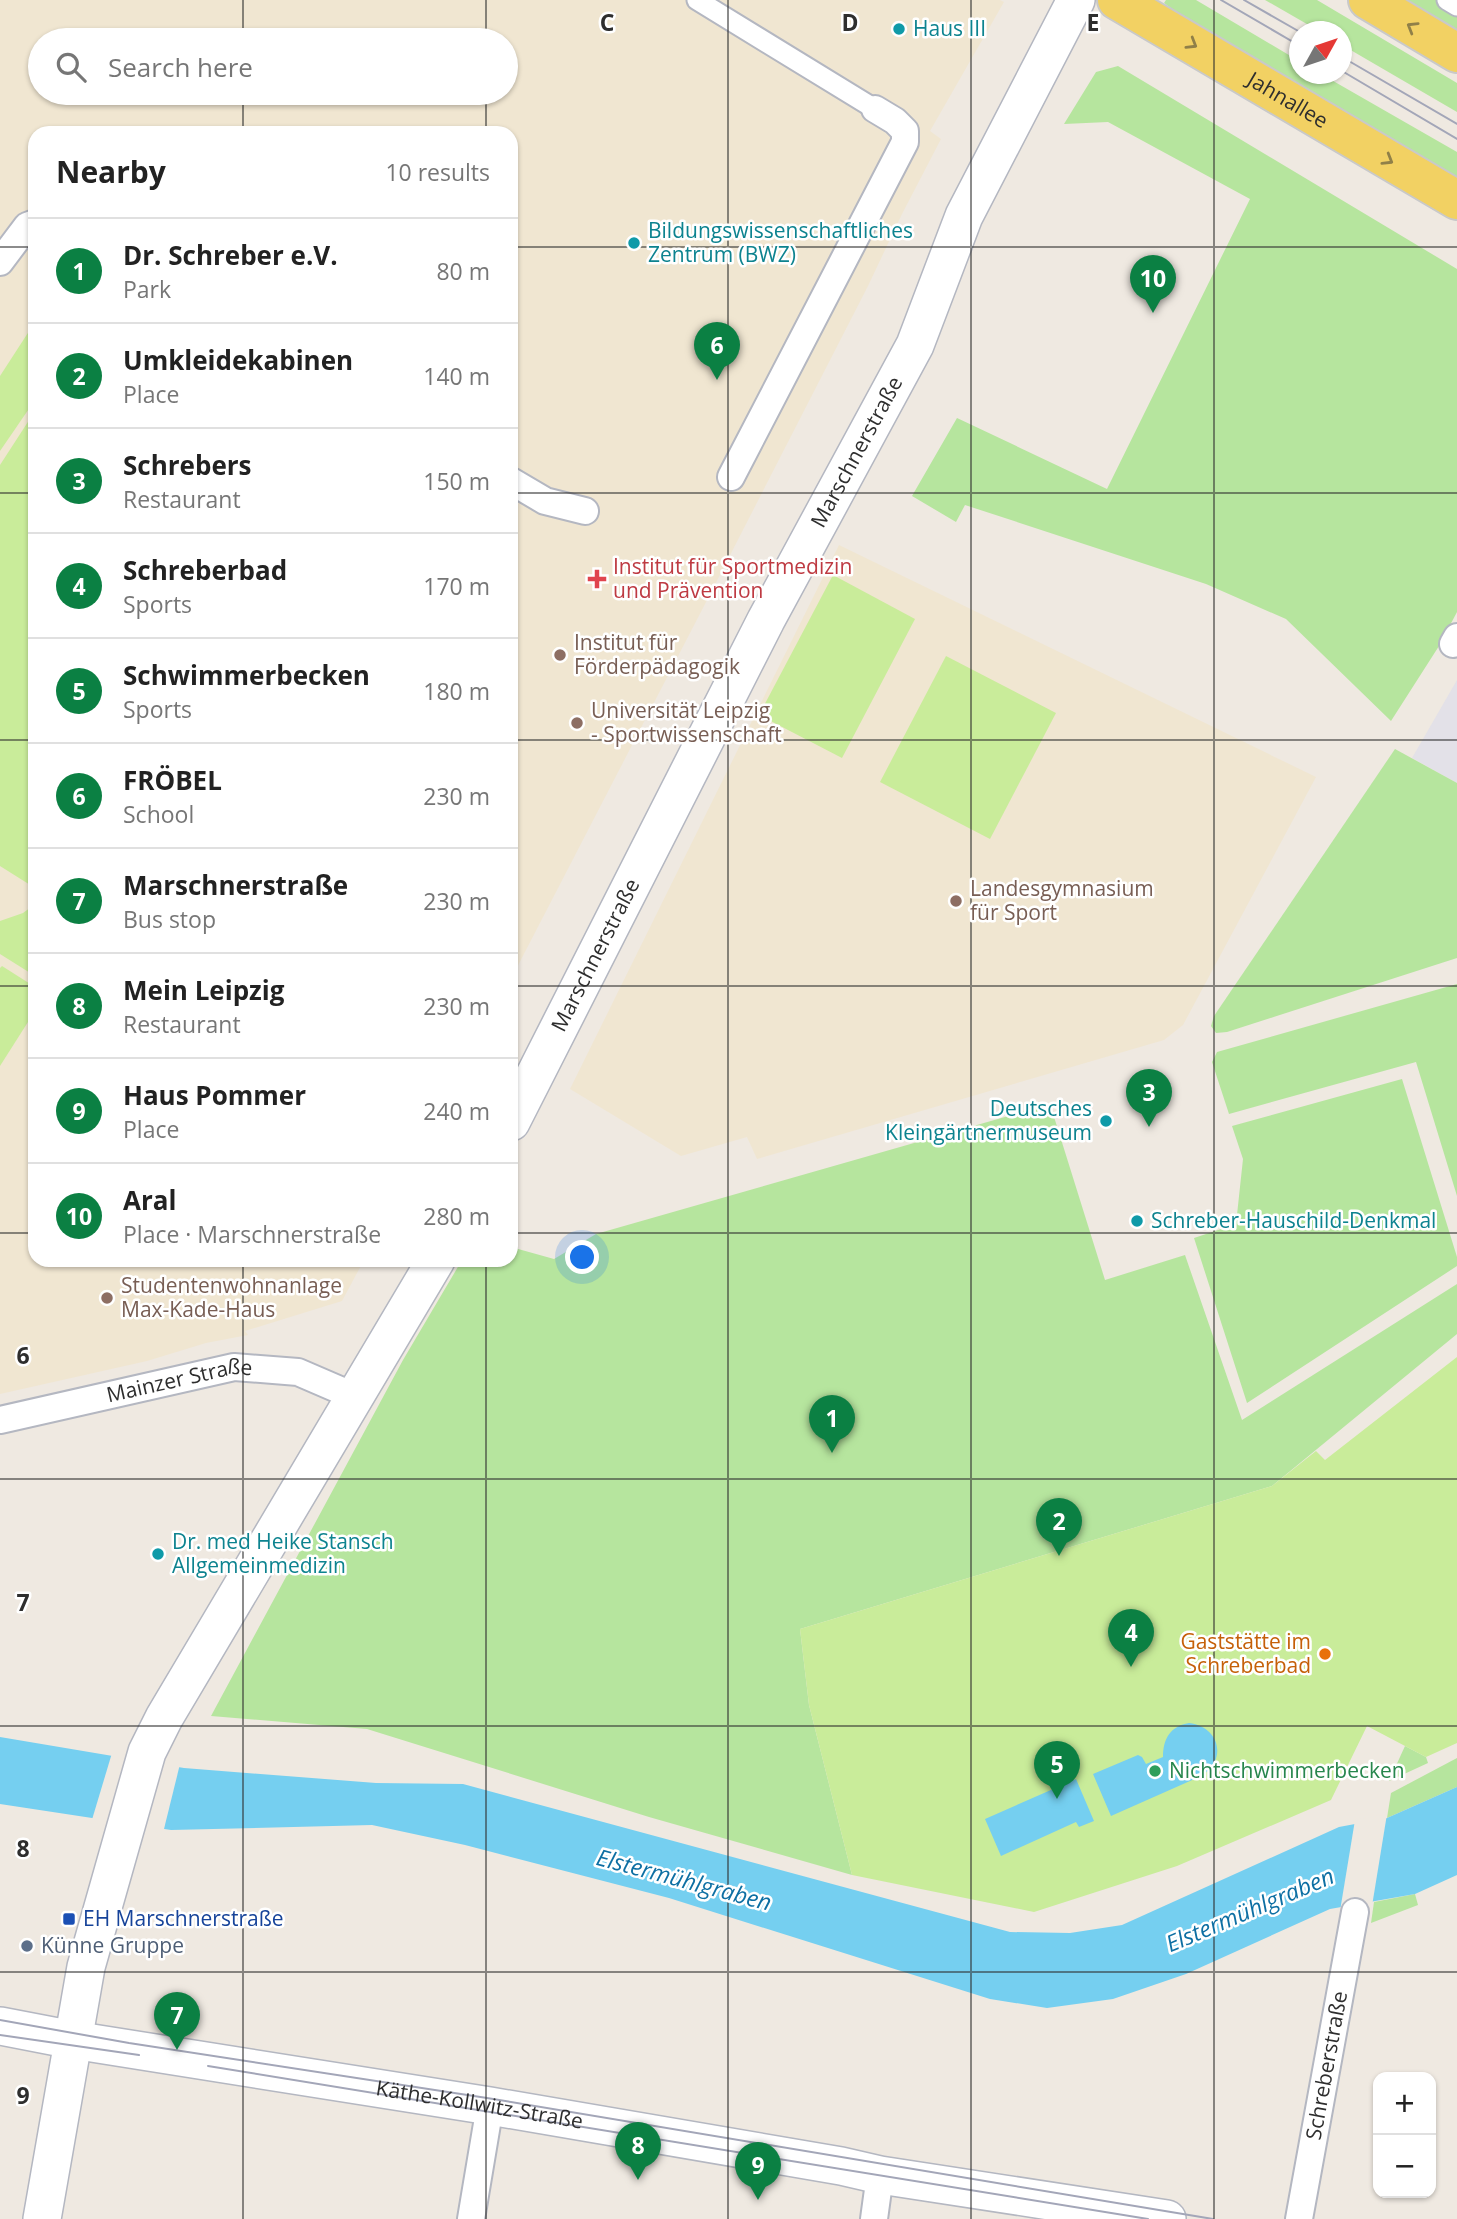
<!DOCTYPE html>
<html lang="en">
<head>
<meta charset="utf-8">
<style>
	body { margin:0; font-family:"Open Sans",sans-serif; background:#f2f2f2; color:#222 }
	.controls { position:absolute; right:21px; bottom:21px; display:grid; overflow:hidden; border-radius:14px; box-shadow:0 2px 5px #0004 }
	.controls button { width:63px; height:63px; display:grid; place-items:center; padding:0; border:0; border-bottom:2px solid #e0e0e0; background:#fff; color:#222; font:35px sans-serif }
	.compass { position:absolute; left:1289px; top:21px; width:63px; height:63px; border-radius:50%; background:#fff; box-shadow:0 2px 5px #0004; rotate:50deg }
	.you { position:absolute; left:583px; top:1258px; width:24px; height:24px; margin:-18px; border:5px solid #fff; border-radius:50%; background:#1a73e8; box-shadow:0 0 0 10px #1a73e833 }
	.badge { display:grid; place-items:center; width:46px; height:46px; border-radius:50%; background:#0b8043; color:#fff; font-size:23px; font-weight:700 }
	.pin { position:absolute; translate:-50% -58px; filter:drop-shadow(0 2px 4px #0008) }
	.pin::after { content:''; position:absolute; top:37px; width:24px; height:21px; background:inherit; clip-path:polygon(0 0,100% 0,50% 100%) }
	.list { margin:0; padding:0; list-style:none }
	h2 { display:flex; justify-content:space-between; align-items:center; height:91px; margin:0; padding:0 28px; font-size:30px }
	h2 small { font-size:23px; font-weight:400; color:#767676 }
	.list li { display:grid; grid-template-columns:46px 1fr auto; gap:21px; align-items:center; box-sizing:border-box; height:105px; padding:0 28px; border-top:2px solid #e0e0e0 }
	.list b { display:block; font-size:26px; white-space:nowrap }
	.list p { margin:0; font-size:23px; white-space:nowrap; color:#767676 }
	.list em { font-size:23px; font-style:normal; color:#767676 }
	.icon { flex:none; width:38px; height:38px; fill:none; stroke:currentColor; stroke-width:2; stroke-linecap:round; stroke-linejoin:round }
	.map { position:relative; flex:none; width:1457px; height:2219px; overflow:hidden }
	.search { position:absolute; background:#fff; box-shadow:0 2px 5px #0004; left:28px; top:28px; width:490px; height:77px; display:flex; align-items:center; gap:18px; box-sizing:border-box; padding:0 24px; border-radius:38px; color:#767676; font-size:26px }
	.panel { position:absolute; background:#fff; box-shadow:0 2px 5px #0004; left:28px; top:126px; width:490px; height:1141px; border-radius:21px }
	.map>svg:first-child { display:block }
</style>
</head>
<body>
<div class="map">
<svg width="1457" height="2219" viewBox="0 0 1457 2219">
	<rect width="100%" height="100%" fill="#efe9e1"/>
	<polygon fill="#e3e1e8" points="1457,680 1457,783 1412,758"/>
	<g fill="#f0e6d1" fill-rule="evenodd">
		<path d="M0,0h1000l4,2 -74,129 11,8 -39,75 -34,72 -164,320 -193,373v-846h-476v1127h329l-22,41 -97,30 3,4 -42,8 -59,18 -147,33zM40,40h466v53h-466z"/>
		<polygon points="839,545 1316,777 1183,1025 1164,1040 757,1159 747,1137 681,1156 570,1089"/>
	</g>
	<g fill="#b6e59e">
		<polygon points="1166,0 1196,0 1299,61 1300,74 1321,74 1457,152 1457,179 1202,31 1164,3"/>
		<polygon points="1265,0 1317,0 1457,83 1457,112 1342,45 1342,32 1319,31"/>
		<polygon points="1393,0 1457,0 1457,37"/>
		<polygon points="1118,66 1457,269 1457,612 1439,646 1391,721 1286,619 1206,584 965,505 956,522 912,496 957,418 1107,489 1250,199 1108,122 1064,124 1096,72"/>
		<polygon points="1395,749 1457,783 1457,958 1227,1032 1216,1033 1211,1026 1214,1016"/>
		<polygon points="1457,984 1457,1196 1416,1062 1229,1114 1212,1062 1217,1052"/>
		<polygon points="1402,1079 1457,1257 1457,1266 1247,1403 1194,1238 1236,1224 1243,1159 1232,1126"/>
		<polygon points="1050,1104 1105,1280 1185,1255 1242,1420 1457,1284 1457,1334 1272,1486 800,1629 809,1705 852,1875 649,1817 367,1729 211,1716 403,1360 462,1260 511,1260 511,1247 554,1259 596,1234"/>
		<polygon points="1405,1746 1426,1757 1428,1763 1389,1781"/>
		<polygon points="1457,1758 1457,1787 1387,1818 1391,1793"/>
		<polygon points="1415,1894 1418,1905 1371,1923 1374,1902"/>
	</g>
	<g fill="#c9ec9a">
		<polygon points="35,322 35,400 0,451 0,376"/>
		<polygon points="35,411 35,888 0,866 0,465"/>
		<polygon points="833,575 915,619 842,758 759,715"/>
		<polygon points="946,656 1056,713 990,839 880,782"/>
		<polygon points="35,904 35,976 0,954 0,921 23,913"/>
		<polygon points="2,966 35,987 35,1011 0,1066 0,968"/>
		<polygon points="1457,1357 1457,1743 1426,1757 1367,1726 1331,1800 1177,1866 1034,1912 852,1875 809,1705 800,1629 1272,1486 1316,1451 1325,1460"/>
	</g>
	<g fill="#75cff0">
		<path d="M1189,1723c32,4 39,39 10,54l-88,39 -18,-42 45,-19 4,2 4,7 17,-7c0,-19 8,-31 26,-34z"/>
		<polygon points="0,1737 184,1768 376,1783 463,1784 1010,1932 1070,1933 1122,1925 1339,1827 1387,1818 1457,1787 1457,1875 1415,1894 1330,1909 1186,1974 1113,1999 1047,2008 990,1999 669,1898 465,1845 372,1825 171,1830 0,1804"/>
		<polygon points="1076,1779 1094,1821 1079,1827 1076,1822 1001,1856 985,1819"/>
	</g>
	<g fill="#efe9e1">
		<polygon points="112,1753 180,1764 163,1833 91,1823"/>
		<polygon points="1387,1814 1372,1906 1340,1911 1355,1820"/>
	</g>
	<g fill="none" stroke-linecap="round" stroke-linejoin="round">
		<defs>
			<g id="pedestrian">
				<polyline points="697,0 875,109"/>
				<polyline points="1447,0 1457,6"/>
			</g>
			<g id="minor">
				<polyline points="0,262 27,226 35,223"/>
				<polyline points="731,477 905,142 905,131 895,121 875,109"/>
				<polyline points="511,481 545,501 585,511"/>
				<polyline points="1453,644 1457,637"/>
				<path id="s1" d="M0,1420l234,-53 64,5 58,25"/>
				<polyline points="471,2219 490,2106"/>
				<polyline points="874,2219 880,2175"/>
				<path id="s2" d="M1299,2219l56,-307"/>
			</g>
			<g id="secondary">
				<path id="s3" d="M511,1122l255,-502 149,-275 49,-129 112,-216"/>
				<path id="s4" d="M0,2026l73,14 417,66 351,60 39,9 287,44"/>
				<polyline points="42,2219 86,1967 147,1752 164,1718 436,1260"/>
			</g>
			<g id="primary">
				<path id="s5" d="M1117,0l340,200"/>
				<polyline points="1368,0 1457,53"/>
			</g>
		</defs>
		<use href="#pedestrian" stroke="#b4b7c1" stroke-width="23"/>
		<use href="#minor" stroke="#b4b7c1" stroke-width="30"/>
		<use href="#secondary" stroke="#b4b7c1" stroke-width="40"/>
		<use href="#primary" stroke="#c9c9c9" stroke-width="42"/>
		<use href="#pedestrian" stroke="#fff" stroke-width="19"/>
		<use href="#minor" stroke="#fff" stroke-width="26"/>
		<use href="#secondary" stroke="#fff" stroke-width="37"/>
		<use href="#primary" stroke="#f2d163" stroke-width="38"/>
		<g stroke="#a3a6b8" stroke-width="2">
			<polyline points="1221,0 1300,46"/>
			<polyline points="1244,0 1300,32"/>
			<polyline points="1342,57 1457,124"/>
			<polyline points="1342,71 1457,139"/>
			<polyline points="0,2020 129,2043 487,2098 1213,2219"/>
			<polyline points="0,2035 139,2055"/>
			<polyline points="208,2066 1148,2219"/>
		</g>
	</g>
	<defs><path id="oneway-chevron" d="M-2-3.5L2.5 0L-2 3.5" fill="none" stroke-width="1.6" stroke-linecap="round" stroke-linejoin="round" transform="scale(1.75)"/></defs>
	<g stroke="#908048">
		<use href="#oneway-chevron" transform="translate(1412 27) rotate(-149)"/>
		<use href="#oneway-chevron" transform="translate(1192 44) rotate(31)"/>
		<use href="#oneway-chevron" transform="translate(1388 160) rotate(31)"/>
	</g>
	<path fill="none" stroke="#2e2e2e" stroke-width="2" stroke-opacity="0.55" d="M243,0v40M486,0v40M728,0v2219M971,0v2219M1214,0v2219M243,93v40M486,93v40M0,247h35M511,247h946M0,493h35M511,493h946M0,740h35M511,740h946M0,986h35M511,986h946M0,1233h35M511,1233h946M243,1260v959M486,1260v959M0,1479h1457M0,1726h1457M0,1972h1457"/>
	<g fill="#0f9aa8" stroke="#fff" stroke-width="2.5">
		<circle cx="899" cy="29" r="7"/>
		<circle cx="634" cy="243" r="7"/>
		<circle cx="1106" cy="1121" r="7"/>
		<circle cx="1137" cy="1221" r="7"/>
		<circle cx="158" cy="1554" r="7"/>
	</g>
	<path fill="#e0444e" stroke="#fff" stroke-width="2.5" d="M593.5 568.5h7v7h7v7h-7v7h-7v-7h-7v-7h7z"/>
	<g fill="#8d6e63" stroke="#fff" stroke-width="2.5">
		<circle cx="560" cy="655" r="7"/>
		<circle cx="577" cy="723" r="7"/>
		<circle cx="956" cy="901" r="7"/>
		<circle cx="107" cy="1298" r="7"/>
	</g>
	<circle fill="#e8710a" stroke="#fff" stroke-width="2.5" cx="1325" cy="1654" r="7"/>
	<circle fill="#2e9e5b" stroke="#fff" stroke-width="2.5" cx="1155" cy="1771" r="7"/>
	<rect fill="#1a4fb4" stroke="#fff" stroke-width="2.5" x="62" y="1912" width="14" height="14" rx="3.5"/>
	<circle fill="#5c6f8a" stroke="#fff" stroke-width="2.5" cx="27" cy="1946" r="7"/>
	<g text-anchor="middle" stroke-width="5" stroke-linejoin="round" paint-order="stroke">
		<g font-size="21" fill="#0d838f" stroke="#fff" text-anchor="start">
			<text x="913" y="36">Haus III</text>
			<text x="648" y="238">Bildungswissenschaftliches<tspan x="648" dy="24">Zentrum (BWZ)</tspan></text>
			<text x="1092" y="1116" text-anchor="end">Deutsches<tspan x="1092" dy="24">Kleingärtnermuseum</tspan></text>
			<text x="1151" y="1228">Schreber-Hauschild-Denkmal</text>
			<text x="172" y="1549">Dr. med Heike Stansch<tspan x="172" dy="24">Allgemeinmedizin</tspan></text>
		</g>
		<g font-size="21" fill="#2e2e2e" stroke="#fff">
			<text dy="7" stroke="none"><textPath href="#s5" startOffset="198">Jahnallee</textPath></text>
			<text dy="7" stroke="none"><textPath href="#s3" startOffset="754">Marschnerstraße</textPath></text>
			<text dy="7" stroke="none"><textPath href="#s3" startOffset="187">Marschnerstraße</textPath></text>
			<text dy="7" stroke="none"><textPath href="#s1" startOffset="184">Mainzer Straße</textPath></text>
			<text dy="7" stroke="none"><textPath href="#s2" startOffset="156">Schreberstraße</textPath></text>
			<text dy="7" stroke="none"><textPath href="#s4" startOffset="486">Käthe-Kollwitz-Straße</textPath></text>
		</g>
		<g font-size="21" fill="#be3a42" stroke="#fff" text-anchor="start">
			<text x="613" y="574">Institut für Sportmedizin<tspan x="613" dy="24">und Prävention</tspan></text>
		</g>
		<g font-size="21" fill="#785e54" stroke="#fff" text-anchor="start">
			<text x="574" y="650">Institut für<tspan x="574" dy="24">Förderpädagogik</tspan></text>
			<text x="591" y="718">Universität Leipzig<tspan x="591" dy="24">- Sportwissenschaft</tspan></text>
			<text x="970" y="896">Landesgymnasium<tspan x="970" dy="24">für Sport</tspan></text>
			<text x="121" y="1293">Studentenwohnanlage<tspan x="121" dy="24">Max-Kade-Haus</tspan></text>
		</g>
		<g font-size="21" fill="#c56008" stroke="#fff" text-anchor="end">
			<text x="1311" y="1649">Gaststätte im<tspan x="1311" dy="24">Schreberbad</tspan></text>
		</g>
		<g font-size="21" fill="#27864d" stroke="#fff" text-anchor="start">
			<text x="1169" y="1778">Nichtschwimmerbecken</text>
		</g>
		<g font-size="21" fill="#164399" stroke="#fff" text-anchor="start">
			<text x="83" y="1926">EH Marschnerstraße</text>
		</g>
		<g font-size="21" fill="#4e5e75" stroke="#fff" text-anchor="start">
			<text x="41" y="1953">Künne Gruppe</text>
		</g>
		<g font-size="23" font-style="italic" fill="#0d6fa3" stroke="#fff">
			<text transform="translate(684 1880) rotate(15)" y="8">Elstermühlgraben</text>
			<text transform="translate(1250 1910) rotate(-23)" y="8">Elstermühlgraben</text>
		</g>
	</g>
	<g font-size="23" text-anchor="middle" font-weight="bold" fill="#2e2e2e" stroke="#fff" stroke-width="5" stroke-linejoin="round" paint-order="stroke">
		<text x="607" y="31">C</text>
		<text x="850" y="31">D</text>
		<text x="1093" y="31">E</text>
		<text x="23" y="1364">6</text>
		<text x="23" y="1611">7</text>
		<text x="23" y="1857">8</text>
		<text x="23" y="2104">9</text>
	</g>
</svg>
<div class="controls">
<button>+</button>
<button>−</button>
</div>
<svg class="compass" viewBox="-18 -18 36 36"><path d="M0-13l5 13h-10z" fill="#e53935"/><path d="M0 13l5-13h-10z" fill="#767676"/></svg>
<div class="you"></div>
<div class="pin badge" style="left:832px;top:1453px">1</div>
<div class="pin badge" style="left:1059px;top:1556px">2</div>
<div class="pin badge" style="left:1149px;top:1127px">3</div>
<div class="pin badge" style="left:1131px;top:1667px">4</div>
<div class="pin badge" style="left:1057px;top:1799px">5</div>
<div class="pin badge" style="left:717px;top:380px">6</div>
<div class="pin badge" style="left:177px;top:2050px">7</div>
<div class="pin badge" style="left:638px;top:2180px">8</div>
<div class="pin badge" style="left:758px;top:2200px">9</div>
<div class="pin badge" style="left:1153px;top:313px">10</div>
<div class="search"><svg class="icon" aria-label="search" viewBox="0 0 24 24"><circle cx="10" cy="10" r="6"/><path d="M15 15l6 6"/></svg>Search here</div>
<section class="panel">
<h2>Nearby<small>10 results</small></h2>
<ul class="list">
<li><span class="badge">1</span><div><b>Dr. Schreber e.V.</b><p>Park</p></div><em>80 m</em></li>
<li><span class="badge">2</span><div><b>Umkleidekabinen</b><p>Place</p></div><em>140 m</em></li>
<li><span class="badge">3</span><div><b>Schrebers</b><p>Restaurant</p></div><em>150 m</em></li>
<li><span class="badge">4</span><div><b>Schreberbad</b><p>Sports</p></div><em>170 m</em></li>
<li><span class="badge">5</span><div><b>Schwimmerbecken</b><p>Sports</p></div><em>180 m</em></li>
<li><span class="badge">6</span><div><b>FRÖBEL</b><p>School</p></div><em>230 m</em></li>
<li><span class="badge">7</span><div><b>Marschnerstraße</b><p>Bus stop</p></div><em>230 m</em></li>
<li><span class="badge">8</span><div><b>Mein Leipzig</b><p>Restaurant</p></div><em>230 m</em></li>
<li><span class="badge">9</span><div><b>Haus Pommer</b><p>Place</p></div><em>240 m</em></li>
<li><span class="badge">10</span><div><b>Aral</b><p>Place · Marschnerstraße</p></div><em>280 m</em></li>
</ul>
</section>
</div>
</body>
</html>
